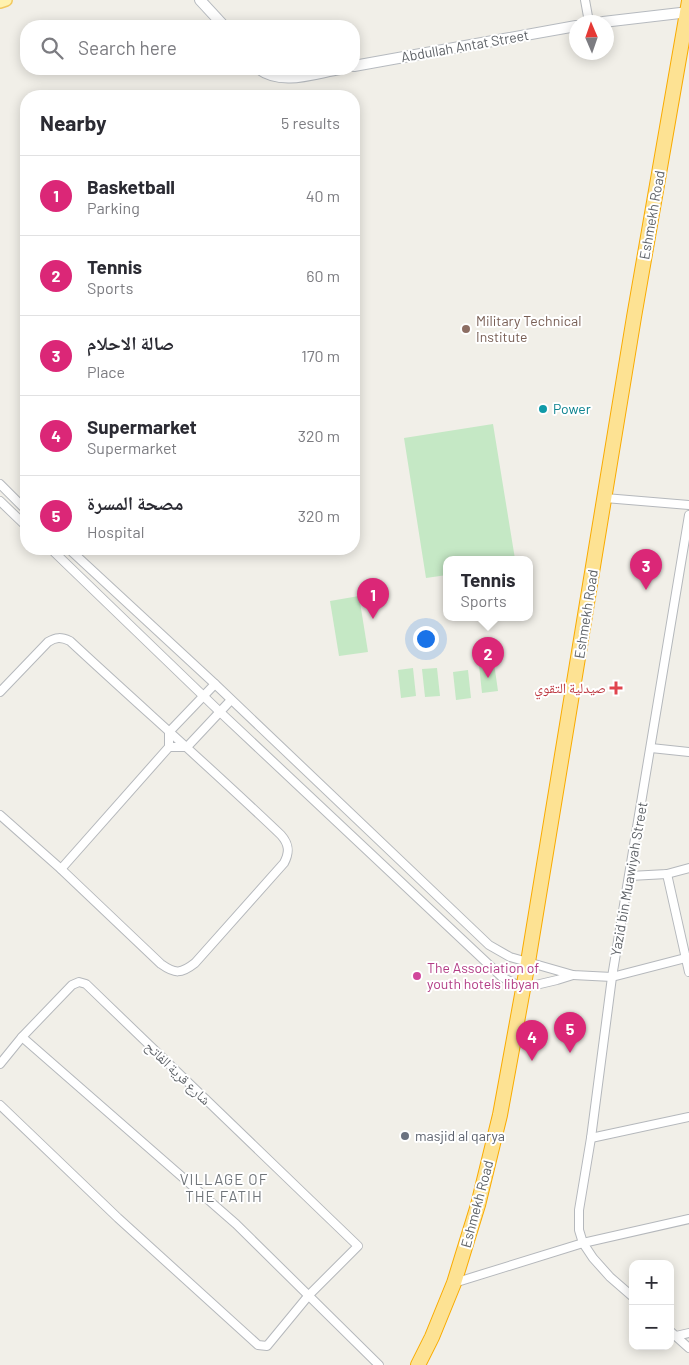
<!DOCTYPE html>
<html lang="en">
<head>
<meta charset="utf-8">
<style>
	body { margin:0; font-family:Barlow,"Noto Naskh Arabic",sans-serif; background:#f2f2f3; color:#2b2b33 }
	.controls { position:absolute; right:15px; bottom:15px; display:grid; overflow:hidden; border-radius:10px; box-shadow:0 2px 12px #0003 }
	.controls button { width:45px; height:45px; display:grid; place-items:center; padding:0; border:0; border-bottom:1px solid #e1e1e2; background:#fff; color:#2b2b33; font:25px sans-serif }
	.compass { position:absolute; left:569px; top:15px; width:45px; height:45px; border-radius:50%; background:#fff; box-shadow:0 2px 12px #0003; rotate:358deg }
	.you { position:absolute; left:425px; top:638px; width:18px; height:18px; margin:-12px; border:4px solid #fff; border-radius:50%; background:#1a73e8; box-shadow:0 0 0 8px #1a73e833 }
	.badge { display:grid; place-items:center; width:32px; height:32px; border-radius:50%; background:#db2777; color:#fff; font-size:16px; font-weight:700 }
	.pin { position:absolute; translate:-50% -41px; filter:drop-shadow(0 1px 2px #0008) }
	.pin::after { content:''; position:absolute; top:26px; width:18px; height:15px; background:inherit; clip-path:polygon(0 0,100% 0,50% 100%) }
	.popup { position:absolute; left:443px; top:556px; width:90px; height:65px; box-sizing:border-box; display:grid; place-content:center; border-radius:10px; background:#fff; filter:drop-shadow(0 1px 4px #0005); font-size:16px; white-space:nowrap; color:#7c7c81 }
	.popup b { font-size:19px; color:#2b2b33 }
	.popup::after { content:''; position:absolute; left:50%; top:100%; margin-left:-10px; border:10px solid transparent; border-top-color:#fff }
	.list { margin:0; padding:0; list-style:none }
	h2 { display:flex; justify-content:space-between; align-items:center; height:65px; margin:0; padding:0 20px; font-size:21px }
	h2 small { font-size:16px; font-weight:400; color:#7c7c81 }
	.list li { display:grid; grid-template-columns:32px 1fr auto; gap:15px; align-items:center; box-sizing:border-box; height:80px; padding:0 20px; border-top:1px solid #e1e1e2 }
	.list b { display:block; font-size:19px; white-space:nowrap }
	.list p { margin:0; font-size:16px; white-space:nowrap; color:#7c7c81 }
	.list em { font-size:16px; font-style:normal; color:#7c7c81 }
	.icon { flex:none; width:28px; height:28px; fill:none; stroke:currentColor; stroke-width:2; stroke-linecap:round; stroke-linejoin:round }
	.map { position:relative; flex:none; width:689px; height:1365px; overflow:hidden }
	.search { position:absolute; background:#fff; box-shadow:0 2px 12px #0003; left:20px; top:20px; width:340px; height:55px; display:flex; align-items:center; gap:12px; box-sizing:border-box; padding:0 18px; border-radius:20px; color:#7c7c81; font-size:19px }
	.panel { position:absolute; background:#fff; box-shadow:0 2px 12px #0003; left:20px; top:90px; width:340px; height:465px; border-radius:20px }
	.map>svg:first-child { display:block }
</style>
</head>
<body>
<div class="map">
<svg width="689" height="1365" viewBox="0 0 689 1365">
	<rect width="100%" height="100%" fill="#f1efe8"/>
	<g fill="#c5e8c5">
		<polygon points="493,424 515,559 447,559 447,575 426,578 404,438"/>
		<polygon points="359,596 368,652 339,656 330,601"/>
		<polygon points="494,663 498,691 482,693 479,665"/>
		<polygon points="413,668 416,696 401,698 398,670"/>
		<polygon points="437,668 440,696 425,697 422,669"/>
		<polygon points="468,670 471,698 456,700 453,672"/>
	</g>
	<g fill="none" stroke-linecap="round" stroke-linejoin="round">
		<defs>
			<g id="street">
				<polyline points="585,0 589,22"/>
				<polyline points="0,484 26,510"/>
				<polyline points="605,498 689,505"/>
				<polyline points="0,501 26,526"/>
				<polyline points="51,549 220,712 502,977 523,988 557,980 573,975"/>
				<polyline points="69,549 215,684 489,945 510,957 573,975 612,977 689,957"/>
				<path d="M0,692l48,-50c8,-5 13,-5 22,-1 70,65 142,128 211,194 8,9 9,17 3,28l-89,100c-14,11 -20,11 -34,1l-100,-95 -61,-54"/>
				<polyline points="169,747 187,747 231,700"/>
				<polyline points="651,748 689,752"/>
				<polyline points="61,869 169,747 169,732 215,684"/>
				<polyline points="667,874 689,972"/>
				<polyline points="630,876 667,874 689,868"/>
				<polyline points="22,1037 236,1224 379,1365"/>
				<polyline points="0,1064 22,1037 72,985 79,982 86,984 358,1246 309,1295 267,1346 258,1345 118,1218 0,1105"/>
				<polyline points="591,1138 689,1117"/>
				<polyline points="454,1283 583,1243 689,1219"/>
				<polyline points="633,1297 610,1277 593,1258 583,1243 579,1230 579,1210 591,1138 612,977 689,515"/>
				<polyline points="670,1331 689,1348"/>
				<polyline points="676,1336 689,1333"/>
			</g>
			<g id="secondary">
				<polyline points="200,0 224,26"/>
				<polyline points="603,22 689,12"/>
				<polyline points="354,66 576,26"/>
				<path d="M259,69c23,17 56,4 81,0"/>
			</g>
			<polyline id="primary" points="0,2 6,0"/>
			<polyline id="highway" points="418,1365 432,1337 454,1283 478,1205 500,1115 528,962 634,317 689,1"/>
		</defs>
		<use href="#street" stroke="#b5b8bc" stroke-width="10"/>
		<use href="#secondary" stroke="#b6babf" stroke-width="12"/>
		<use href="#primary" stroke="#f2c960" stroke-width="14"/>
		<use href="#highway" stroke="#f9ab00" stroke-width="16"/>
		<use href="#street" stroke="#fff" stroke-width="8"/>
		<use href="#secondary" stroke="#fff" stroke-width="10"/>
		<use href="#primary" stroke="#fff2af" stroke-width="11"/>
		<use href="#highway" stroke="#fde293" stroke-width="14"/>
	</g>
	<circle fill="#8d6e63" stroke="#fff" stroke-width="2" cx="466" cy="329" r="5"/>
	<circle fill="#0f9aa8" stroke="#fff" stroke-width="2" cx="543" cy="409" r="5"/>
	<path fill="#e0444e" stroke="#fff" stroke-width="2" d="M613.5 680.5h5v5h5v5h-5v5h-5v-5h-5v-5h5z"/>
	<circle fill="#d1479c" stroke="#fff" stroke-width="2" cx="417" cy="976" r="5"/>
	<circle fill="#6b7280" stroke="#fff" stroke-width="2" cx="405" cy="1136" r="5"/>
	<g text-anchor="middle" stroke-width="4" stroke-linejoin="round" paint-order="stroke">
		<g font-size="14" fill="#5f6368" stroke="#fff">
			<text transform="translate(465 46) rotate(-10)" y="5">Abdullah Antat Street</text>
			<text transform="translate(652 215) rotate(-80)" y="5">Eshmekh Road</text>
			<text transform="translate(586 614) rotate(-81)" y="5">Eshmekh Road</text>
			<text transform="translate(629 879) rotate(-80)" y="5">Yazid bin Muawiyah Street</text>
			<text transform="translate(178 1073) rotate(44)" y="5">شارع قرية الفاتح</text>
			<text transform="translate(477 1204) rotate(-75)" y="5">Eshmekh Road</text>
		</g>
		<g font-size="14" fill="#785e54" stroke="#fff" text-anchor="start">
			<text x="476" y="326">Military Technical<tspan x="476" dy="16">Institute</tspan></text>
		</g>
		<g font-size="14" fill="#0d838f" stroke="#fff" text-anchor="start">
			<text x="553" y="414">Power</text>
		</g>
		<g font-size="14" fill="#be3a42" stroke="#fff" text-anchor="end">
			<text x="606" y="693">صيدلية التقوي</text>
		</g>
		<g font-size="14" fill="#b23c85" stroke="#fff" text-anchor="start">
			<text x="427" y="973">The Association of<tspan x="427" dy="16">youth hotels libyan</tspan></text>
		</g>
		<g font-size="14" fill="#5b616d" stroke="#fff" text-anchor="start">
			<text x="415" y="1141">masjid al qarya</text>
		</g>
		<g font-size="15" letter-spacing="1" fill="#70757a" stroke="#fff">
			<text x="224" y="1185">VILLAGE OF<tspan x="224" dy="17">THE FATIH</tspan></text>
		</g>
	</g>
</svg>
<div class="controls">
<button>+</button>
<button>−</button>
</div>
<svg class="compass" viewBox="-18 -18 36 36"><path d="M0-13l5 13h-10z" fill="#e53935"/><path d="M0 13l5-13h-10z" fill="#7c7c81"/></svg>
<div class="you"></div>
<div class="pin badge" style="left:373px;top:619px">1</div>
<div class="pin badge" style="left:488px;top:678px">2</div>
<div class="popup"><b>Tennis</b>Sports</div>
<div class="pin badge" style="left:646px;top:590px">3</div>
<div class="pin badge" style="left:532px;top:1061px">4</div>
<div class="pin badge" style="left:570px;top:1053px">5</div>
<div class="search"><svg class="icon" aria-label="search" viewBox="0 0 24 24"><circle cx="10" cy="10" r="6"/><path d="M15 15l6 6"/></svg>Search here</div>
<section class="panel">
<h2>Nearby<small>5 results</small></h2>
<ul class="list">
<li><span class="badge">1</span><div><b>Basketball</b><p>Parking</p></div><em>40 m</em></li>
<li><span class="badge">2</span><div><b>Tennis</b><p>Sports</p></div><em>60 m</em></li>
<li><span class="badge">3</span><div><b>صالة الاحلام</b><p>Place</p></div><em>170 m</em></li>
<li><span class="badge">4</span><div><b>Supermarket</b><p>Supermarket</p></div><em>320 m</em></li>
<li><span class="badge">5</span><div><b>مصحة المسرة</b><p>Hospital</p></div><em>320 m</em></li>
</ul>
</section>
</div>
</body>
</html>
